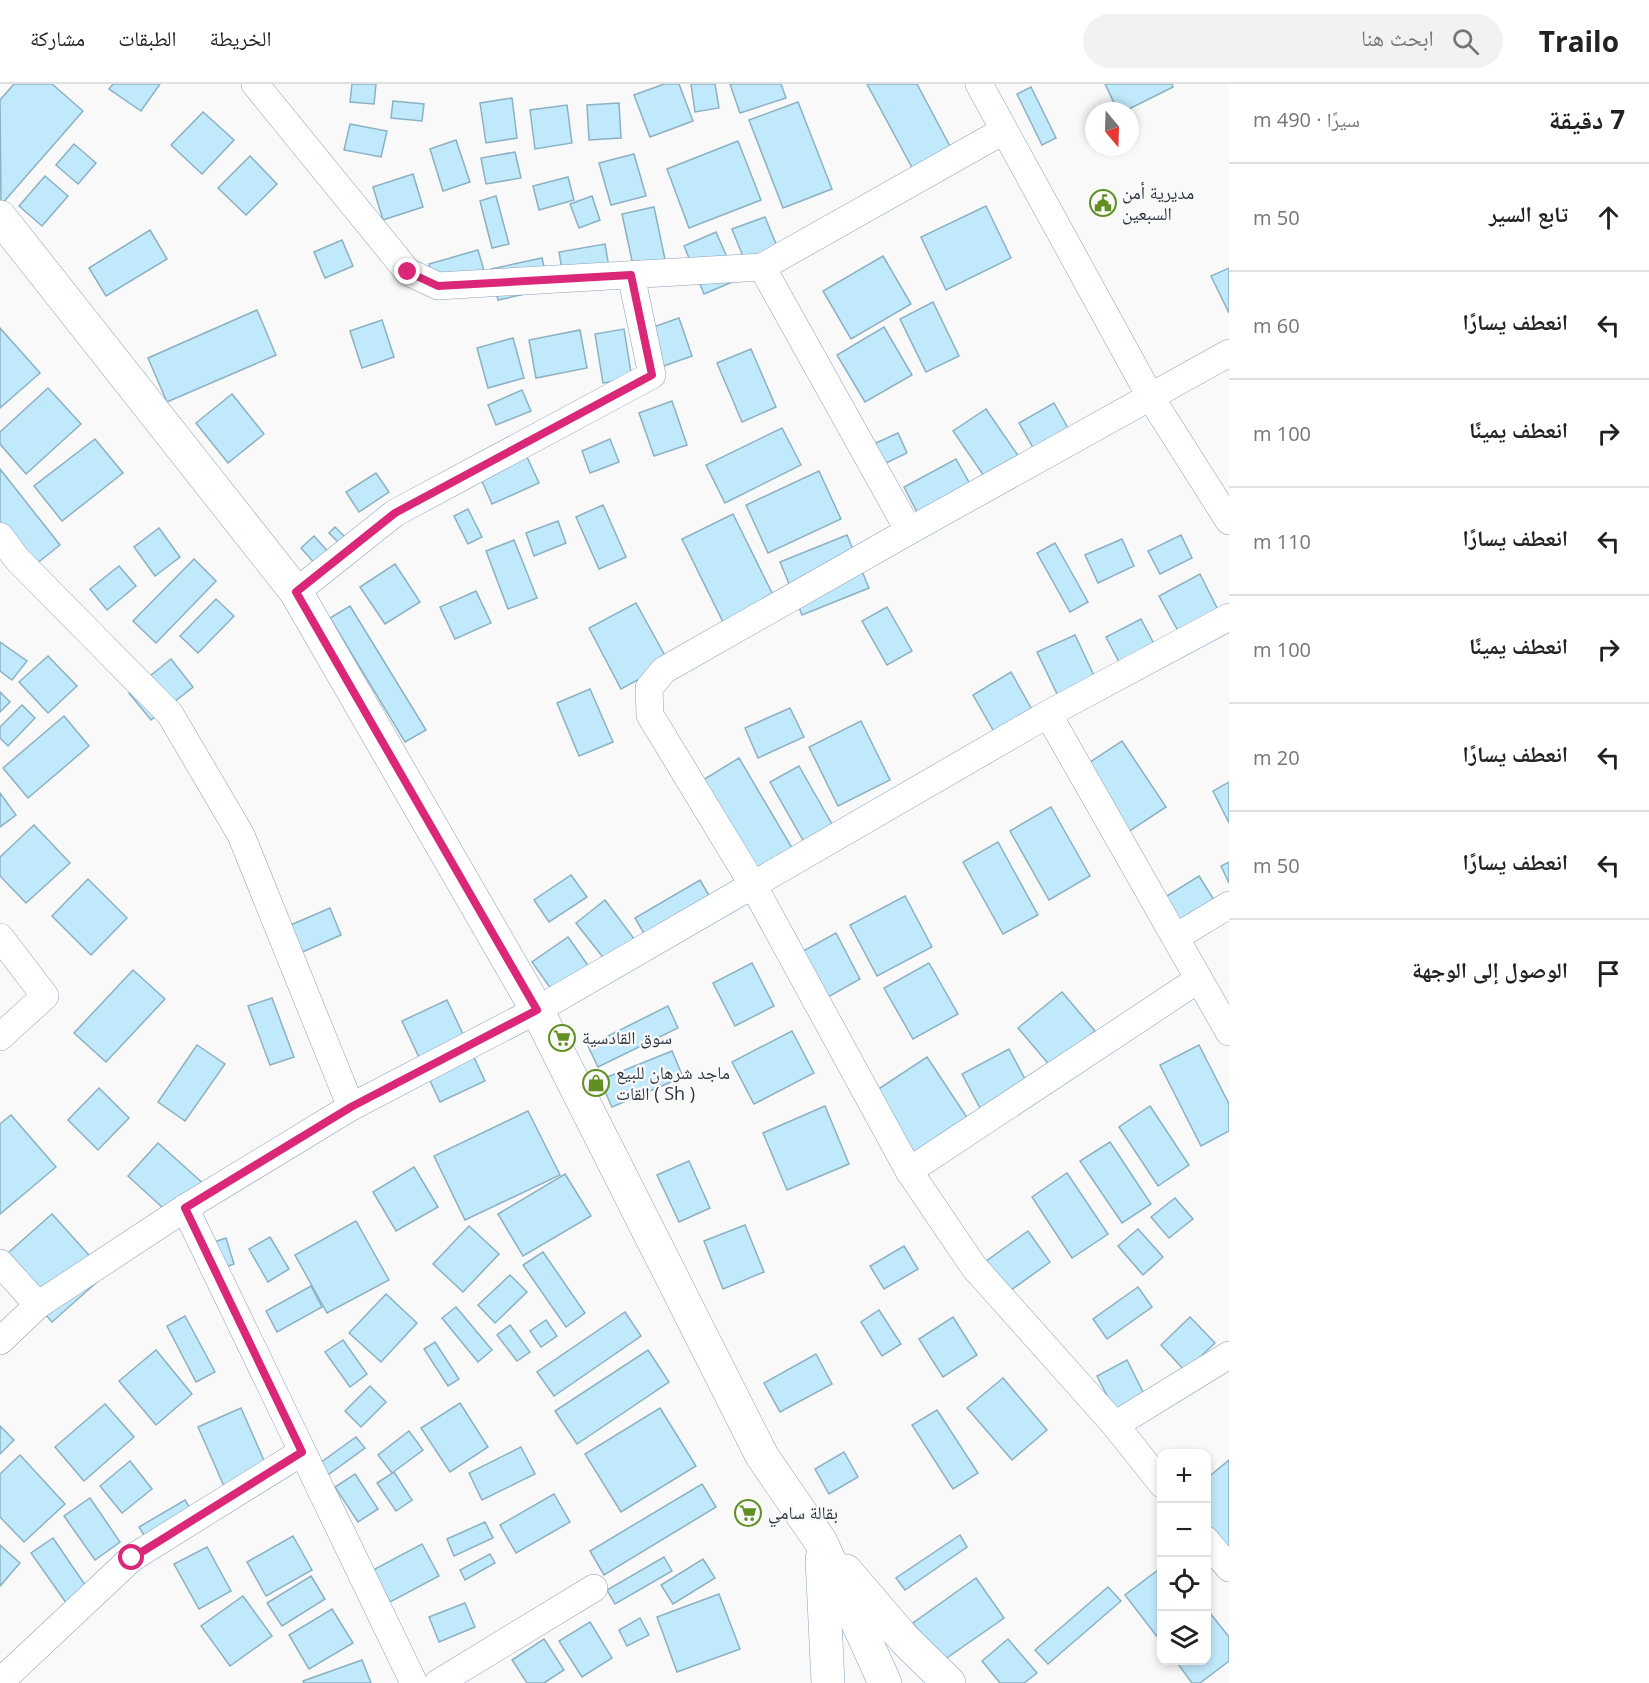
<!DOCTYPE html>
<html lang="ar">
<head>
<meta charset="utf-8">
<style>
	body { margin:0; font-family:"Open Sans","Noto Naskh Arabic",sans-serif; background:#f2f2f2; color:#222; direction:rtl }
	.controls { position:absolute; right:18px; bottom:18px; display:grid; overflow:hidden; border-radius:12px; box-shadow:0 3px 9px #0003 }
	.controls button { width:54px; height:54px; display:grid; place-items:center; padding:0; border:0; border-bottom:2px solid #e0e0e0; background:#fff; color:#222; font:30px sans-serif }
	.compass { position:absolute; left:1085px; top:18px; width:54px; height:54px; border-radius:50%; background:#fff; box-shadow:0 3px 9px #0003; rotate:161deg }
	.stop { position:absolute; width:18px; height:18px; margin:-14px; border:4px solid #db2777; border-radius:50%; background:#fff }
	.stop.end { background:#db2777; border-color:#fff; box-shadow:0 2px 6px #0008 }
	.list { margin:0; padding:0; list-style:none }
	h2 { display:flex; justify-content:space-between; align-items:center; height:78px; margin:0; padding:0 24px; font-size:26px }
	h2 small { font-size:20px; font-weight:400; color:#767676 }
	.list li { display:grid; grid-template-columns:39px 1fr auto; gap:18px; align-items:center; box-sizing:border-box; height:108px; padding:0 24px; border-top:2px solid #e0e0e0 }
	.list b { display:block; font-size:22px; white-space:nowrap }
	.list em { font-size:20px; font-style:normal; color:#767676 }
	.icon { flex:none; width:33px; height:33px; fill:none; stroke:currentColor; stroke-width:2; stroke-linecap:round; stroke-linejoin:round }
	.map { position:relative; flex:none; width:1229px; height:1599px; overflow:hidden; direction:ltr }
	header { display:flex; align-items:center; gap:36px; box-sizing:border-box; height:84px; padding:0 30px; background:#fff; border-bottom:2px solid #e0e0e0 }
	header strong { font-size:28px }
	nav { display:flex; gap:33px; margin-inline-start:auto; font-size:21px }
	.search { width:420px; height:54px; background:#f2f2f2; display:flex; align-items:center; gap:15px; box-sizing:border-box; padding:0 21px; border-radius:33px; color:#767676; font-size:22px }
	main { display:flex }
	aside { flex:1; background:#fff }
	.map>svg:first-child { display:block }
</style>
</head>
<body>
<header>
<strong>Trailo</strong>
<div class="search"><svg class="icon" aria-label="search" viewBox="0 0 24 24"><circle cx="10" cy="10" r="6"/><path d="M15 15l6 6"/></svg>ابحث هنا</div>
<nav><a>الخريطة</a><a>الطبقات</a><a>مشاركة</a></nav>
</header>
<main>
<aside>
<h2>7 دقيقة<small>سيرًا · 490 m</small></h2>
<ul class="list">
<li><svg class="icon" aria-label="ahead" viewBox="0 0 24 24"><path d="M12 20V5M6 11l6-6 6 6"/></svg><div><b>تابع السير</b></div><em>50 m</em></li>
<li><svg class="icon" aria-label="left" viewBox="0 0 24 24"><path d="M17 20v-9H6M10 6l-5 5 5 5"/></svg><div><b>انعطف يسارًا</b></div><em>60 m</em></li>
<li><svg class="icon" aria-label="right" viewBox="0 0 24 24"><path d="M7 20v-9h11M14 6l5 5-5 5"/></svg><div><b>انعطف يمينًا</b></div><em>100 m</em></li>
<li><svg class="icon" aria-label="left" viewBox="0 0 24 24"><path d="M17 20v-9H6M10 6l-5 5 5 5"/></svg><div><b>انعطف يسارًا</b></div><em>110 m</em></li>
<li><svg class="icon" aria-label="right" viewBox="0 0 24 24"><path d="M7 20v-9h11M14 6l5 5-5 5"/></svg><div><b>انعطف يمينًا</b></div><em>100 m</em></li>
<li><svg class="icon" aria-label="left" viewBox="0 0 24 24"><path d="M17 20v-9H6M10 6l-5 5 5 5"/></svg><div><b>انعطف يسارًا</b></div><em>20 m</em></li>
<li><svg class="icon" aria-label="left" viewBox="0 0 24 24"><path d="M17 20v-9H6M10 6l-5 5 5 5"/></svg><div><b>انعطف يسارًا</b></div><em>50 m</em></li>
<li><svg class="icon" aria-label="arrive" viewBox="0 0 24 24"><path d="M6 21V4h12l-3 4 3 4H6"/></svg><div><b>الوصول إلى الوجهة</b></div></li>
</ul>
</aside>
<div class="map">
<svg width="1229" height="1599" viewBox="0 0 1229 1599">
	<rect width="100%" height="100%" fill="#f9f9f9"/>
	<g fill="#c1e9fc" stroke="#8bb1c3" stroke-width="1.5">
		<polygon points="14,0 52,0 83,27 1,121 0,16"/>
		<polygon points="113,0 160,0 141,27 109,5"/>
		<polygon points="352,0 376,0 374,20 350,18"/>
		<polygon points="664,0 679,0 693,37 650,53 634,11"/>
		<polygon points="691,0 715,0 719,24 695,28"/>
		<polygon points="730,0 781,0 786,14 740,29"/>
		<polygon points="867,0 917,0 953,68 915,89"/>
		<polygon points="1105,0 1172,0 1173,3 1125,27 1118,27"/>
		<polygon points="1031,3 1056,54 1042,61 1017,10"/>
		<polygon points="512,14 517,54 486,59 480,19"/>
		<polygon points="393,17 424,20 422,37 391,34"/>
		<polygon points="798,18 832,105 783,124 749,36"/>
		<polygon points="619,19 621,54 589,56 587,21"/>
		<polygon points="567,21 572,59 535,65 530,26"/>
		<polygon points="203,28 234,56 202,90 171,61"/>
		<polygon points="350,40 387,47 381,73 344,66"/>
		<polygon points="456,56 470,98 443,107 430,65"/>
		<polygon points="738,57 761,116 689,144 667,85"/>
		<polygon points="74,60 96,79 78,100 56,81"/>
		<polygon points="515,68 521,94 486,100 481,74"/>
		<polygon points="634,70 646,112 611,121 599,79"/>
		<polygon points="250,72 277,100 246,131 218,104"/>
		<polygon points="413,90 423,123 383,136 373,103"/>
		<polygon points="45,92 68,112 42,142 19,122"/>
		<polygon points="568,93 574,116 539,126 533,102"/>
		<polygon points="496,112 509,160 492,164 480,117"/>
		<polygon points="592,112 600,136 579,144 570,120"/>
		<polygon points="986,122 1011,174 946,206 921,153"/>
		<polygon points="654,123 666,180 634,186 622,130"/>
		<polygon points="765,133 783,177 750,190 732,145"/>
		<polygon points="150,146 167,175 106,212 89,184"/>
		<polygon points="716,148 737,196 704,210 684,162"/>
		<polygon points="342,156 353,182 325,194 314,168"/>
		<polygon points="605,160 611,195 565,203 559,168"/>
		<polygon points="478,166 487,197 438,211 429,180"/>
		<polygon points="883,172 911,220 851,255 823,207"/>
		<polygon points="542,174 549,205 498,216 491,185"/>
		<polygon points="1229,184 1229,229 1211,192"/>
		<polygon points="933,218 959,272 926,288 900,235"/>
		<polygon points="257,226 276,271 167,318 148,274"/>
		<polygon points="679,234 692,272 658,284 645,246"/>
		<polygon points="382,236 394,273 362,284 350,247"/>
		<polygon points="884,243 912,291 865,318 837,271"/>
		<polygon points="0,244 40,289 0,324"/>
		<polygon points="624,245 632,295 603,299 595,250"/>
		<polygon points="580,246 587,284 536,294 529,256"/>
		<polygon points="513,254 524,294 488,304 477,264"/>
		<polygon points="751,265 776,323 742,338 717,279"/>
		<polygon points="48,304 81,340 26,390 0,360 0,348"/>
		<polygon points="522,306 531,327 496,341 488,321"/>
		<polygon points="232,310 264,350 228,379 196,339"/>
		<polygon points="672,317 687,361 654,372 639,329"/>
		<polygon points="1054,319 1074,355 1039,374 1019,339"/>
		<polygon points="986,325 1028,386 995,408 953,347"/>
		<polygon points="782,344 801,381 725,419 706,381"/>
		<polygon points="898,349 907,369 874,385 865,364"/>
		<polygon points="95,355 123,389 62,437 34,402"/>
		<polygon points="610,355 619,378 590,389 582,367"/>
		<polygon points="520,358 539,399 492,420 474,379"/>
		<polygon points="956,375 971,402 918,430 904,403"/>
		<polygon points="0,385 60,461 26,488 0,455"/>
		<polygon points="819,387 841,435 768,469 746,421"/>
		<polygon points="376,389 389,408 359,428 346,408"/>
		<polygon points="603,421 626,473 599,485 576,433"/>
		<polygon points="468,425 482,453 468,460 454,432"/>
		<polygon points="733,430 777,519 726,544 682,455"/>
		<polygon points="558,437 566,459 534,472 526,449"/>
		<polygon points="335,443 359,467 353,473 329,449"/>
		<polygon points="159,444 180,473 155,492 134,463"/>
		<polygon points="847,451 869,504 802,531 780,478"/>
		<polygon points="1181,451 1192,474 1160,490 1148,467"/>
		<polygon points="314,452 341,482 328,494 301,464"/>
		<polygon points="1122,455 1134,482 1098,499 1085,471"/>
		<polygon points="514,456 537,514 508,525 486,467"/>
		<polygon points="1055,459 1088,518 1070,528 1037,469"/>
		<polygon points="194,475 216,497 156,559 133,537"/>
		<polygon points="395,480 420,518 385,540 360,503"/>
		<polygon points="119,482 136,502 107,526 90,505"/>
		<polygon points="1200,490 1218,526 1178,547 1159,512"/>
		<polygon points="476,507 491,539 455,555 440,523"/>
		<polygon points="216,515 234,532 198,569 180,552"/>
		<polygon points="636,519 669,579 621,605 589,544"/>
		<polygon points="350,522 426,646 405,658 330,534"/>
		<polygon points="887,523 912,567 887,581 862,537"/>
		<polygon points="1141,535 1162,575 1127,593 1106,553"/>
		<polygon points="1075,551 1097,598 1060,616 1037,568"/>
		<polygon points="0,558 27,577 12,596 0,587"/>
		<polygon points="48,572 77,602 48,629 19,598"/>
		<polygon points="171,575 193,603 151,636 129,609"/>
		<polygon points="1011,588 1035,631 997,653 973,611"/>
		<polygon points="590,605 613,658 579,672 557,619"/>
		<polygon points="0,608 10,618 0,628"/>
		<polygon points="22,621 35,634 8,662 0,654 0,643"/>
		<polygon points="790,624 804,653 758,674 745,644"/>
		<polygon points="64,632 89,662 28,714 3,684"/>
		<polygon points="861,637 890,696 838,722 809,663"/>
		<polygon points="1122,657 1166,723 1125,750 1081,684"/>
		<polygon points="739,674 795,769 759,789 703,696"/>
		<polygon points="799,682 837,749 808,765 770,698"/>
		<polygon points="1229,698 1229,739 1213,707"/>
		<polygon points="0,709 16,731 0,743"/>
		<polygon points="1051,723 1090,792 1049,816 1010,747"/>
		<polygon points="34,741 70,779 26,819 0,792 0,773"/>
		<polygon points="998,758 1038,831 1003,850 963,778"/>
		<polygon points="1229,778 1229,799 1221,782"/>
		<polygon points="571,791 587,813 549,838 534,816"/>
		<polygon points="1199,792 1226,835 1181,863 1154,820"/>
		<polygon points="88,795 127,834 91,871 52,832"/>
		<polygon points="700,796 721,832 656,870 635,834"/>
		<polygon points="905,812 932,863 877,892 850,841"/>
		<polygon points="605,816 644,868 616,890 576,839"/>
		<polygon points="330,824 341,851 298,870 286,843"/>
		<polygon points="836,849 860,895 821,917 796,871"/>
		<polygon points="568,853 599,897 563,922 532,878"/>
		<polygon points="752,879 774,922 735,942 713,899"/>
		<polygon points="929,879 958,930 913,955 884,904"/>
		<polygon points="133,886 165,915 106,978 74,949"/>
		<polygon points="1062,908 1095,947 1052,984 1018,944"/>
		<polygon points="272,914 294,973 270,981 248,922"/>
		<polygon points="447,916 485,997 440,1018 402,937"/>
		<polygon points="668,922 678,944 598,983 588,962"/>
		<polygon points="792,947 814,989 754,1020 732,978"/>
		<polygon points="197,961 225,980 185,1037 158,1018"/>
		<polygon points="1199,961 1229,1020 1229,1047 1201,1062 1160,981"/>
		<polygon points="1009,965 1034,1012 987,1037 962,990"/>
		<polygon points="672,967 683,993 612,1023 600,996"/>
		<polygon points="927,973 974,1044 921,1079 874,1008"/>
		<polygon points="99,1004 129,1034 98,1066 68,1036"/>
		<polygon points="825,1022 849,1080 787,1106 763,1049"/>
		<polygon points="1150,1022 1189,1081 1158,1102 1119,1043"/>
		<polygon points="528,1027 560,1091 465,1136 434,1072"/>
		<polygon points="11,1031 56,1083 0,1130 0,1040"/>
		<polygon points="1110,1058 1151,1120 1122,1139 1080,1077"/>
		<polygon points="158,1059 205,1101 174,1134 128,1092"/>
		<polygon points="689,1077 710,1124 679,1138 657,1091"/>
		<polygon points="414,1083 438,1123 396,1147 373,1108"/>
		<polygon points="1067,1089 1108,1150 1072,1174 1032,1113"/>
		<polygon points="565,1090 591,1132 523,1172 498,1130"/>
		<polygon points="1175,1114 1193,1135 1169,1154 1151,1133"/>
		<polygon points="52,1130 106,1190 52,1238 0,1180 0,1176"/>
		<polygon points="356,1137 389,1196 327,1229 295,1171"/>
		<polygon points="745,1141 764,1188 723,1205 704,1157"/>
		<polygon points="469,1142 499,1170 463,1208 433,1180"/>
		<polygon points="1138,1145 1163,1173 1143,1191 1118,1162"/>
		<polygon points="1028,1147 1050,1178 1000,1214 978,1183"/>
		<polygon points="270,1153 289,1185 268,1198 249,1165"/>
		<polygon points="226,1154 234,1180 223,1184 214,1158"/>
		<polygon points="904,1162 918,1185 884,1205 870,1182"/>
		<polygon points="543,1168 585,1229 566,1243 523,1181"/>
		<polygon points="510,1191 527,1208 495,1239 478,1221"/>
		<polygon points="311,1202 322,1223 277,1248 266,1227"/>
		<polygon points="1138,1203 1152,1223 1107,1255 1093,1235"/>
		<polygon points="386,1210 417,1239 381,1278 349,1249"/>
		<polygon points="456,1223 492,1266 478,1278 442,1234"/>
		<polygon points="879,1226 901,1260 882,1272 861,1238"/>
		<polygon points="625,1228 641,1252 554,1312 537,1288"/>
		<polygon points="185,1232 215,1288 196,1298 167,1242"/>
		<polygon points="953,1233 977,1271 943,1293 919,1255"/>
		<polygon points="1190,1233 1215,1259 1185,1287 1161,1261"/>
		<polygon points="546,1236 557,1252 541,1263 530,1247"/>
		<polygon points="510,1241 530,1268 517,1277 497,1251"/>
		<polygon points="343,1256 367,1290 350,1303 325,1268"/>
		<polygon points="435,1258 459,1295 448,1302 424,1265"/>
		<polygon points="156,1266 192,1310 156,1341 119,1297"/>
		<polygon points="648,1266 669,1298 577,1360 555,1327"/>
		<polygon points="816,1270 832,1300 780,1328 764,1299"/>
		<polygon points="1127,1276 1147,1316 1117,1331 1097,1292"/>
		<polygon points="1003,1294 1047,1346 1012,1376 967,1324"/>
		<polygon points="370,1302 386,1318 361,1343 345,1327"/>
		<polygon points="460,1319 488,1363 450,1388 421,1344"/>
		<polygon points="105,1320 134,1353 84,1397 55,1363"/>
		<polygon points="241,1324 270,1390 227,1409 198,1343"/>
		<polygon points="660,1324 696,1382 621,1428 585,1370"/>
		<polygon points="937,1326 978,1389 953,1405 912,1341"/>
		<polygon points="0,1342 14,1356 0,1370"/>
		<polygon points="409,1347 423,1366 392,1389 378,1371"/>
		<polygon points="356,1353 365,1364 325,1393 316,1382"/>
		<polygon points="521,1363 535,1390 482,1416 469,1389"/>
		<polygon points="844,1368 858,1393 829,1410 815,1385"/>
		<polygon points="20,1371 65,1420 24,1458 0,1433 0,1390"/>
		<polygon points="1229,1376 1229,1467 1206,1439 1206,1395"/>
		<polygon points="130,1377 152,1405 122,1429 100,1402"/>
		<polygon points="394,1388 412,1416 396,1427 377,1399"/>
		<polygon points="355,1390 378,1425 358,1438 335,1403"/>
		<polygon points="702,1400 716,1423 604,1491 590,1467"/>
		<polygon points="554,1410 570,1438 516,1469 500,1441"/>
		<polygon points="90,1414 120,1458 95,1476 64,1432"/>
		<polygon points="185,1416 202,1444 156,1471 139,1443"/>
		<polygon points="485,1438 493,1454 454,1472 447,1455"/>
		<polygon points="960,1451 967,1463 905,1506 896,1494"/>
		<polygon points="293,1452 312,1486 266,1512 247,1478"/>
		<polygon points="53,1454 90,1508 69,1523 31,1469"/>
		<polygon points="422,1460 439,1492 390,1518 373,1486"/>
		<polygon points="0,1461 20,1479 0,1502"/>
		<polygon points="207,1463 231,1507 199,1525 174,1480"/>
		<polygon points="490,1470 495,1479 465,1496 460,1486"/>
		<polygon points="664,1473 672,1487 615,1520 607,1506"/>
		<polygon points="703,1475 715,1494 673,1520 661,1501"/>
		<polygon points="1162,1483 1162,1559 1125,1511"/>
		<polygon points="311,1492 325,1515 282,1542 267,1519"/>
		<polygon points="976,1494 1004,1534 941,1578 913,1539"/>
		<polygon points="1108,1503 1121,1517 1048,1580 1035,1566"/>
		<polygon points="719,1510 740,1565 677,1588 657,1533"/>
		<polygon points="243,1512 272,1552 230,1582 201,1542"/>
		<polygon points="465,1519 475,1543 439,1558 429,1533"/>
		<polygon points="1206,1524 1229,1553 1229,1577 1200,1599 1192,1599 1175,1576 1206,1576"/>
		<polygon points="332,1525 353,1559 309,1585 289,1551"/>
		<polygon points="640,1534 649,1551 627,1562 619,1546"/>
		<polygon points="590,1538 612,1574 582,1593 559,1557"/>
		<polygon points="544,1555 564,1586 544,1599 527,1599 512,1576"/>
		<polygon points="1008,1555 1037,1589 1024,1599 1000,1599 982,1577"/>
		<polygon points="362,1576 371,1599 304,1599 303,1597"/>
	</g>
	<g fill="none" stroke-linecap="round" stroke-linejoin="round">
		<defs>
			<g id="minor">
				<polyline points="255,0 408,188 438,202 762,183 1003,47"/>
				<polyline points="979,0 1151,314 1229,437"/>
				<polyline points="762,183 909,447"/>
				<polyline points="0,452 17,475 170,630 241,751 351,1023"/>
				<polyline points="296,508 395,429 652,291 631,191"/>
				<polyline points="1048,630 1229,948"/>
				<polyline points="0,853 45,912 0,953"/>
				<polyline points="1176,853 1229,821"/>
				<polyline points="909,1087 1199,895"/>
				<polyline points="185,1124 414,1599"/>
				<polyline points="0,1179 38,1221"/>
				<polyline points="0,1257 38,1221 185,1124 351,1023 537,926 1048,630 1229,533"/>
				<polyline points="1115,1341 1229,1271"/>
				<polyline points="1162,1400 1115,1341 974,1183 909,1087 753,801 650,631 649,604 664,586 909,447 1229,269"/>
				<polyline points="1206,1456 1229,1484"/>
				<polyline points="0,1598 132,1474 302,1368"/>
				<polyline points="438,1599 594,1504"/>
			</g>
			<g id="tertiary">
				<polyline points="0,133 296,508 537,926 762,1372 821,1458 885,1599"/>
				<polyline points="822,1475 828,1599"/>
				<polyline points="846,1487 905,1556 949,1599"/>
			</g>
		</defs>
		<use href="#minor" stroke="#8aa1bd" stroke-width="28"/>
		<use href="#tertiary" stroke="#8aa1bd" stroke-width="34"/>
		<use href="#minor" stroke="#fff" stroke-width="27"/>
		<use href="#tertiary" stroke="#fff" stroke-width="33"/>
	</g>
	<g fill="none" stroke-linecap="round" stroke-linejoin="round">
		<polyline stroke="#db2777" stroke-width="8" points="132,1474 302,1368 185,1124 351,1023 537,926 296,508 395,429 652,291 631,191 438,202 408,188"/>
	</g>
	<defs>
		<symbol id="civic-ring" viewBox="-11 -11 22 22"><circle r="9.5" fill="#f9f9f9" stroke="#618f22" stroke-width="1.5"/><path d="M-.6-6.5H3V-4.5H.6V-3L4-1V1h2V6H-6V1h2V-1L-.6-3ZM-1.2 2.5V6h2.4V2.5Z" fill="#618f22"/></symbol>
		<symbol id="supermarket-ring" viewBox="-11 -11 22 22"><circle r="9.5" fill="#f9f9f9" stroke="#618f22" stroke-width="1.5"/><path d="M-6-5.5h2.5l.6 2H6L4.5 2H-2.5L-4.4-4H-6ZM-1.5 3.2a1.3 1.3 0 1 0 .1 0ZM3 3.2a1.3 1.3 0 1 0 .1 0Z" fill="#618f22"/></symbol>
		<symbol id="shop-ring" viewBox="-11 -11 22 22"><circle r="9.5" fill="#f9f9f9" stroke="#618f22" stroke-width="1.5"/><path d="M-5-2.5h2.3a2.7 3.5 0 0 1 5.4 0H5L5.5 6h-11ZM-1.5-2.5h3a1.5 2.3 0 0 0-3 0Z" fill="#618f22"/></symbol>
	</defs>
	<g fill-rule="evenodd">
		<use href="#civic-ring" x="1088" y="104" width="30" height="30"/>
		<use href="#supermarket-ring" x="547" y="939" width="30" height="30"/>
		<use href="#shop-ring" x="581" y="984" width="30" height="30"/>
		<use href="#supermarket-ring" x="733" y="1414" width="30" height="30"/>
	</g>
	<g text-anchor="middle" stroke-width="4.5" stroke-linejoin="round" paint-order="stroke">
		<g font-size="18" fill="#2c3642" stroke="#f9f9f9" text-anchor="start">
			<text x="1122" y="115">مديرية أمن<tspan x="1122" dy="21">السبعين</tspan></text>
			<text x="582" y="960">سوق القادسية</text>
			<text x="616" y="995">ماجد شرهان للبيع<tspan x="616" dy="21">القات ( Sh )</tspan></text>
			<text x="768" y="1435">بقالة سامي</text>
		</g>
	</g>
</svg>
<div class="controls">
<button>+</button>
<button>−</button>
<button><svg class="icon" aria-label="locate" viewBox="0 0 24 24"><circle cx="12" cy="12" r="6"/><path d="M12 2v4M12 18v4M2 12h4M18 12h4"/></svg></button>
<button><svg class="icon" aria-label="layers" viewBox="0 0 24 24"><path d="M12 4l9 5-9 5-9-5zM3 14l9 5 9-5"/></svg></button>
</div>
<svg class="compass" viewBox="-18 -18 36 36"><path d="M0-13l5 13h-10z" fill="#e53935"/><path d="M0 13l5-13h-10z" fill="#767676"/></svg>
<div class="stop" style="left:132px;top:1474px"></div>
<div class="stop end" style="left:408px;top:188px"></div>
</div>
</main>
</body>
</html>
